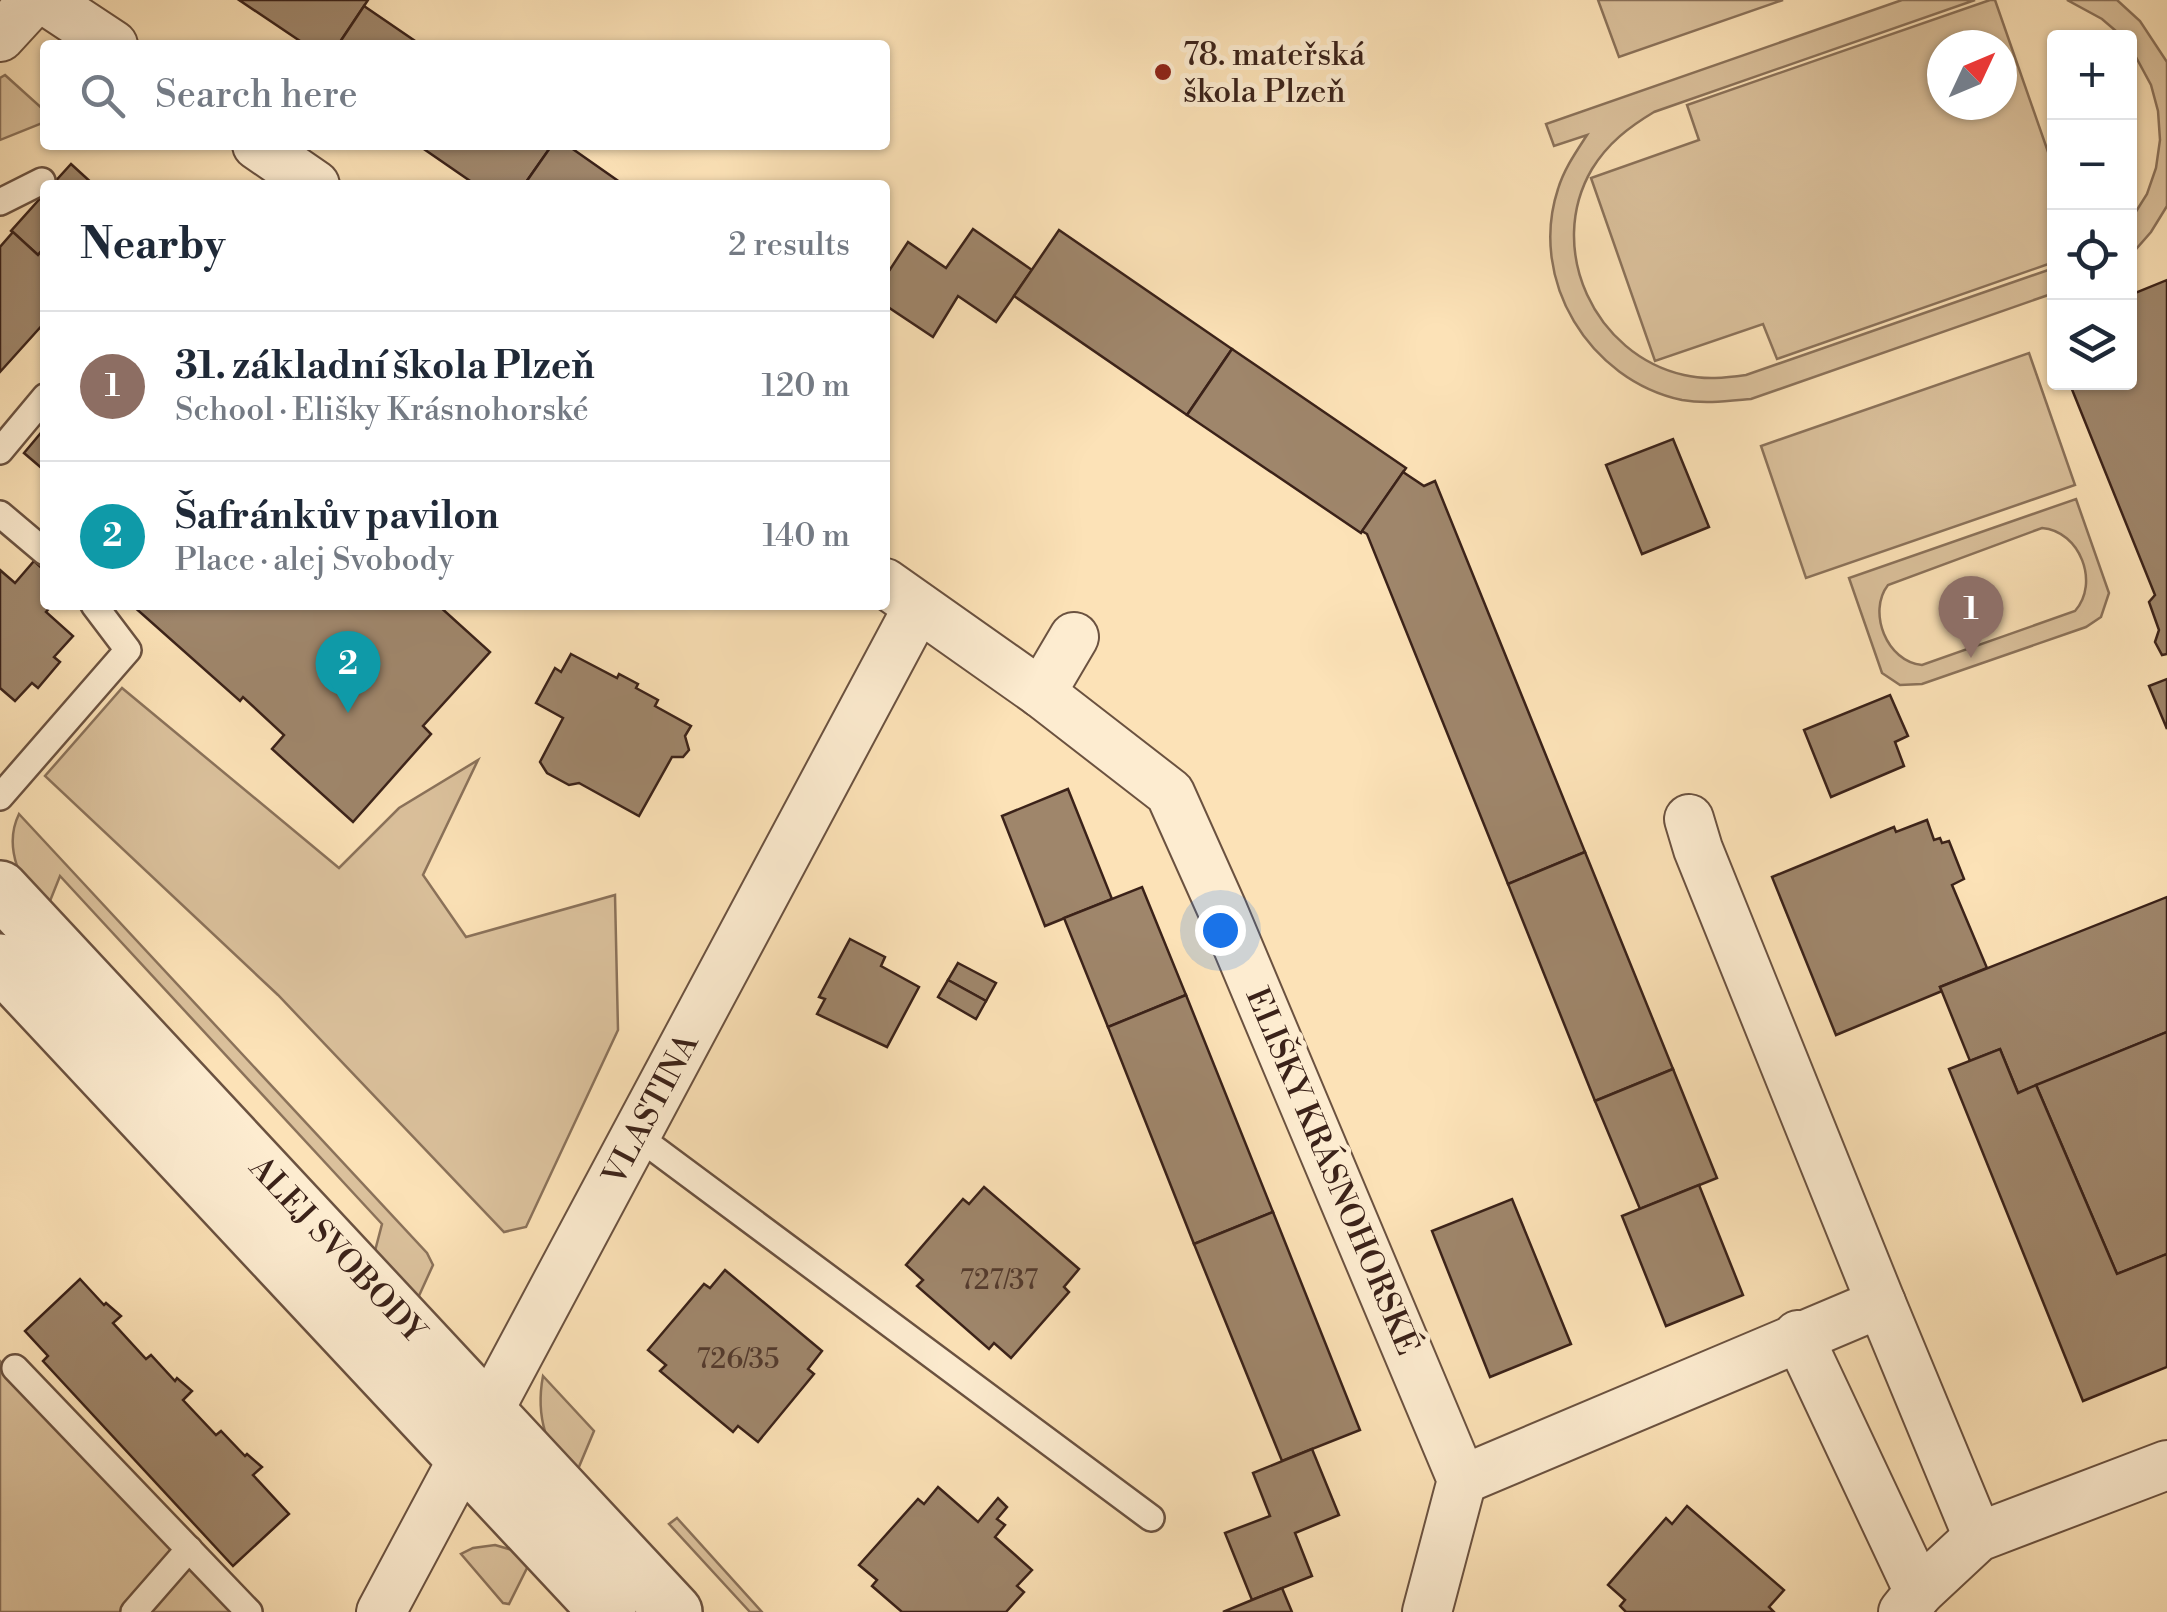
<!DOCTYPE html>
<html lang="en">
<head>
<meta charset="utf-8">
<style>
	body { margin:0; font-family:"Libre Bodoni",serif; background:#f2f2f3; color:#1f2937 }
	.controls { position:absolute; right:30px; top:30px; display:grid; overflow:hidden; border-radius:10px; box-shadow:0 2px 8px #0004 }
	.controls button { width:90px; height:90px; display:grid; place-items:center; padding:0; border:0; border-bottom:2px solid #e0e1e3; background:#fff; color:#1f2937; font:50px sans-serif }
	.compass { position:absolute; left:1927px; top:30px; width:90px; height:90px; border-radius:50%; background:#fff; box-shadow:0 2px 8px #0004; rotate:46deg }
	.you { position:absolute; left:1220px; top:930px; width:35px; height:35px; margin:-25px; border:8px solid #fff; border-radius:50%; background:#1a73e8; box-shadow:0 0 0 15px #1a73e833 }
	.badge { display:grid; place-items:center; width:65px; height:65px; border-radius:50%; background:#2563eb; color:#fff; font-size:32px; font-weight:700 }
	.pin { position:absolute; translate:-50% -82px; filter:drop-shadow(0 2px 5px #0008) }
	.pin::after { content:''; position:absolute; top:52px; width:35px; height:30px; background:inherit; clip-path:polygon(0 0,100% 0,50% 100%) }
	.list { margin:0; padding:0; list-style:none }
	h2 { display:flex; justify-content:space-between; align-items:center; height:130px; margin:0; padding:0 40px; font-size:42px }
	h2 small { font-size:32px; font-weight:400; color:#747a83 }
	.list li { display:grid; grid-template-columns:65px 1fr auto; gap:30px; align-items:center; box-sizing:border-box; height:150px; padding:0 40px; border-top:2px solid #e0e1e3 }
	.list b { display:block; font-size:38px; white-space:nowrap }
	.list p { margin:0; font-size:32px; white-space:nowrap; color:#747a83 }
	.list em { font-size:32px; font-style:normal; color:#747a83 }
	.icon { flex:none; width:55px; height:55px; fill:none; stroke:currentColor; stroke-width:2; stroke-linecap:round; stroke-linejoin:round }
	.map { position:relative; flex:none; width:2167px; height:1612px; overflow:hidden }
	.search { position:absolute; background:#fff; box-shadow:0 2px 8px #0004; left:40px; top:40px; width:850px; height:110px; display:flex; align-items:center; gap:25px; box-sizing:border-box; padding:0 35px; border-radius:10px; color:#747a83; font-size:38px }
	.panel { position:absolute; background:#fff; box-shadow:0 2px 8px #0004; left:40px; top:180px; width:850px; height:430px; border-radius:10px }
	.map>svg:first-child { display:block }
</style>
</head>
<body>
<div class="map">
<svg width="2167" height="1612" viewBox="0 0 2167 1612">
	<rect width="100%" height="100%" fill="#fce2b7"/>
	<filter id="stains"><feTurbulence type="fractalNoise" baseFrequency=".002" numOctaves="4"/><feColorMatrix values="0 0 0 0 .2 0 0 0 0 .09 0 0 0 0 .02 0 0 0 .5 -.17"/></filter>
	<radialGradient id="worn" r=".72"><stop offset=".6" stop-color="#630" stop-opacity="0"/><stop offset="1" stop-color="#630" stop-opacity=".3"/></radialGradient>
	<g fill="#dbc19c" stroke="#8b725a" stroke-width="2.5" fill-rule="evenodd">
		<polygon points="1598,0 1783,0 1619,57"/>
		<path d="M1902,0h73l-321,112c-25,15 -46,31 -62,57 -47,80 3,186 92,206 21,5 41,3 62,0l308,-107v25l-303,106c-23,2 -46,5 -69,1 -93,-20 -154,-120 -124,-211 6,-20 18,-37 29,-54l-33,11 -8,-22z"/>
		<path d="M1990,0h5l59,169v93l-277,97 -14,-35 -108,37 -64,-183 108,-38 -12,-35zM1942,45h60v60h-60z"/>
		<polygon points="2067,0 2117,0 2140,21 2167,62 2167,206 2151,232 2130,256 2130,221 2147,194 2156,168 2160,140 2158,111 2151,85 2130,46 2130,38 2123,37 2102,19"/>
		<polygon points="5,75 45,111 45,122 0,140 0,78"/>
		<polygon points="2029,353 2075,485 1806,578 1761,446"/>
		<path d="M2076,499l33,94 -8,24 -15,10 -164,57 -22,1 -18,-12 -33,-95zM2042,528c38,3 58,55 33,83l-153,54c-35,-3 -55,-53 -34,-80z"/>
		<polygon points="122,688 339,868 399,808 478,760 423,875 466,937 615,895 618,1030 526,1227 504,1232 278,995 45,776"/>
		<path d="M19,814l408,439 6,12 -20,44 -43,-39 12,-46 -322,-348 -16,40c-19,-30 -43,-65 -25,-102z"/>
		<polygon points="0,1361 239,1612 0,1612"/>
		<path d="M543,1376l51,55 -21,50c-26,-32 -38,-63 -30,-105z"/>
		<polygon points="677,1518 762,1612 750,1612 669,1524"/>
		<polygon points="495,1545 533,1556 509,1604 503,1603 461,1554 473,1548"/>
	</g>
	<g fill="#9f866b" stroke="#3b2219" stroke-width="2.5">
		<polygon points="239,0 368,0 338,45 306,45"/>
		<polygon points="364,6 421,45 338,45"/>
		<polygon points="418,145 552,145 524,185 476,185"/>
		<polygon points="552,145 567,145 624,185 524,185"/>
		<polygon points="71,164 94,185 52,185"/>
		<polygon points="45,193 45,251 43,249 38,255 11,231"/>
		<polygon points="973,229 1032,270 996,322 958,296 933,337 885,305 885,277 908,242 946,268"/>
		<polygon points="1059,230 1232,349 1187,415 1014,296"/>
		<polygon points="13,232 38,255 43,249 45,251 45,322 0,372 0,247"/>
		<polygon points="2167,280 2167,654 2162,655 2155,642 2159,630 2149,602 2155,595 2069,382 2130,382 2130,295"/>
		<polygon points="1232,349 1406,468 1361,533 1187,415"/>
		<polygon points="45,428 45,471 24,453"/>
		<polygon points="1673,439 1709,527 1642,554 1606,465"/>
		<polygon points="1403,472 1424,486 1435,481 1585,852 1508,884 1367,534 1362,531"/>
		<polygon points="34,561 45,571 45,605 52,605 46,612 73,636 54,657 60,662 38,688 32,683 15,701 0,688 0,570 15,583"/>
		<polygon points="132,605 438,605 490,652 423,726 431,734 353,822 272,749 284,735 243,697 240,701"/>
		<polygon points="571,654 617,678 619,674 638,684 636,688 658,700 655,706 691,726 685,736 689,750 683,757 672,757 639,816 579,783 569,785 547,773 540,762 563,718 536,703 555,668 561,672"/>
		<polygon points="2167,679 2167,729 2149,686"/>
		<polygon points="1890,695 1908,736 1895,742 1904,766 1831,797 1804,730"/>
		<polygon points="1068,789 1112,899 1045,926 1002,816"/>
		<polygon points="1927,820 1934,840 1940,838 1942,843 1949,841 1964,879 1952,885 1987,968 1940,987 1942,991 1836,1035 1772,877 1894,827 1896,832"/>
		<polygon points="1585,852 1673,1069 1595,1101 1508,884"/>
		<polygon points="1142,887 1186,995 1108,1027 1064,918"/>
		<polygon points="2167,897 2167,1032 2018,1093 2000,1049 1970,1061 1940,987"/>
		<polygon points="850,939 885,957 881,966 919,987 887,1047 817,1014 825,999 819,997"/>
		<polygon points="958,963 996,983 986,1001 948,980"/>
		<polygon points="948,980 986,1001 976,1019 938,997"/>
		<polygon points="1186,995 1273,1212 1194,1244 1108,1027"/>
		<polygon points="2167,1032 2167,1254 2117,1274 2036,1085"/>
		<polygon points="2000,1049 2018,1093 2036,1085 2117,1274 2167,1254 2167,1367 2083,1401 1949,1069"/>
		<polygon points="1673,1069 1717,1178 1640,1209 1595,1101"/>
		<polygon points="1699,1185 1743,1295 1666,1326 1622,1216"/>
		<polygon points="984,1187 1079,1269 1064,1287 1069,1292 1011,1358 994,1343 989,1349 917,1286 923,1280 906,1265 963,1199 969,1204"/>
		<polygon points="1512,1199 1571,1344 1490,1377 1432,1231"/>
		<polygon points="1273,1212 1360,1430 1282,1461 1194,1244"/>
		<polygon points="725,1270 822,1351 808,1369 814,1374 758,1442 738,1426 733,1432 703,1407 660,1371 666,1365 648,1350 704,1284 710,1288"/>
		<polygon points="80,1279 104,1305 106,1303 121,1316 113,1323 146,1359 151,1355 175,1381 177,1378 192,1391 183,1400 216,1435 221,1431 245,1456 247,1454 262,1467 253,1475 289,1514 233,1566 43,1361 48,1356 25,1331"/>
		<polygon points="1312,1449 1339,1515 1295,1533 1312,1576 1252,1600 1225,1533 1270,1516 1253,1473"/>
		<polygon points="938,1487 978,1522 998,1498 1007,1507 997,1519 1005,1525 995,1537 1032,1570 1017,1586 1024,1592 1006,1612 902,1612 872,1586 877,1580 859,1565 918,1499 924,1504"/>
		<polygon points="1687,1506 1784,1590 1769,1607 1774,1612 1626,1612 1620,1606 1625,1600 1608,1585 1666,1518 1672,1524"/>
		<polygon points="1282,1588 1292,1612 1223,1612 1252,1600"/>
	</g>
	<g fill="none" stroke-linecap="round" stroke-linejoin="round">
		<defs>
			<g id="service">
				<polyline points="0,202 42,181"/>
				<polyline points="0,451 45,397"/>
				<polyline points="0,514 45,552"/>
				<polyline points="0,797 128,650 94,605"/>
				<polyline points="636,1135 1151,1518"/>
				<polyline points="15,1368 249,1612"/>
				<polyline points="134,1612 189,1549"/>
			</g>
			<g id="minor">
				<polyline points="45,0 113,45"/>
				<polyline points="0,37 34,0"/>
				<polyline points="257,145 315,185"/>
				<polyline points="885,583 1041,693 1170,793 1222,909 1462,1480 1427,1612"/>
				<polyline points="1041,693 1074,637"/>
				<polyline points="1881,1303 1978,1537"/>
				<polyline points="1798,1335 1919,1592"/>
				<polyline points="1462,1480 1881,1303 1698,849 1689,819"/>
				<polyline points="381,1612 918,607"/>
				<polyline points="1903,1612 1919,1592 1978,1537 2167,1465"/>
			</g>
			<g id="tertiary">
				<polyline points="0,889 674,1612"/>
				<polyline points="0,962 608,1612"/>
			</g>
		</defs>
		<use href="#service" stroke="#6b5240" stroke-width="30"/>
		<use href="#minor" stroke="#6b5240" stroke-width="52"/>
		<use href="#tertiary" stroke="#6b5240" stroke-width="60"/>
		<use href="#service" stroke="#fdecd0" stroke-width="25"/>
		<use href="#minor" stroke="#fdecd0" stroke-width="48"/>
		<use href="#tertiary" stroke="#fdecd0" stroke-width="55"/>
	</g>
	<circle fill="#8f2418" stroke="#fdecd0" stroke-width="4" cx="1163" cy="72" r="10"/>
	<g text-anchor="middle" stroke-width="10" stroke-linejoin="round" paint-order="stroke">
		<g font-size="28" fill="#543b2e">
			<text x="999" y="1289">727/37</text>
			<text x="738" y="1368">726/35</text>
		</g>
		<g font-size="32" fill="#3b2219" stroke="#fdecd0" text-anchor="start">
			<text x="1183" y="65">78. mateřská<tspan x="1183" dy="37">škola Plzeň</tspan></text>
		</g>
		<g font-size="32" fill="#3b2219" stroke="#fdecd0">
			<text transform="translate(650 1109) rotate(-62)" y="11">VLASTINA</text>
			<text transform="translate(1333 1171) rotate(67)" y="11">ELIŠKY KRÁSNOHORSKÉ</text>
			<text transform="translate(338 1249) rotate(47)" y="11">ALEJ SVOBODY</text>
		</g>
	</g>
	<rect width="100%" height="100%" filter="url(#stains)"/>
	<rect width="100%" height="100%" fill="url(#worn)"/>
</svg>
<div class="controls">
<button>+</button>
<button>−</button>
<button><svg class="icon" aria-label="locate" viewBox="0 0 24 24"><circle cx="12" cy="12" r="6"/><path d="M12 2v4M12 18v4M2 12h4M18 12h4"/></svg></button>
<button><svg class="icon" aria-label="layers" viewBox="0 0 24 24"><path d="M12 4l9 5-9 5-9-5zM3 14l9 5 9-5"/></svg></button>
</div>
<svg class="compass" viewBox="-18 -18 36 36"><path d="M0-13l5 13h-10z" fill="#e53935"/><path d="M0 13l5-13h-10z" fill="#747a83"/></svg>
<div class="you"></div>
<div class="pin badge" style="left:1971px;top:658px;background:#8d6e63">1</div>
<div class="pin badge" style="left:348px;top:713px;background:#0f9aa8">2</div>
<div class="search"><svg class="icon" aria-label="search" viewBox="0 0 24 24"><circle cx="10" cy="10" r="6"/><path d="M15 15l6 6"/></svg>Search here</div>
<section class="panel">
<h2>Nearby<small>2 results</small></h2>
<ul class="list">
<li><span class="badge" style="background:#8d6e63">1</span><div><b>31. základní škola Plzeň</b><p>School · Elišky Krásnohorské</p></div><em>120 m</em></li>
<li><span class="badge" style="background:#0f9aa8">2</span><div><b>Šafránkův pavilon</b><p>Place · alej Svobody</p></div><em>140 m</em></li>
</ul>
</section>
</div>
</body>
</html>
